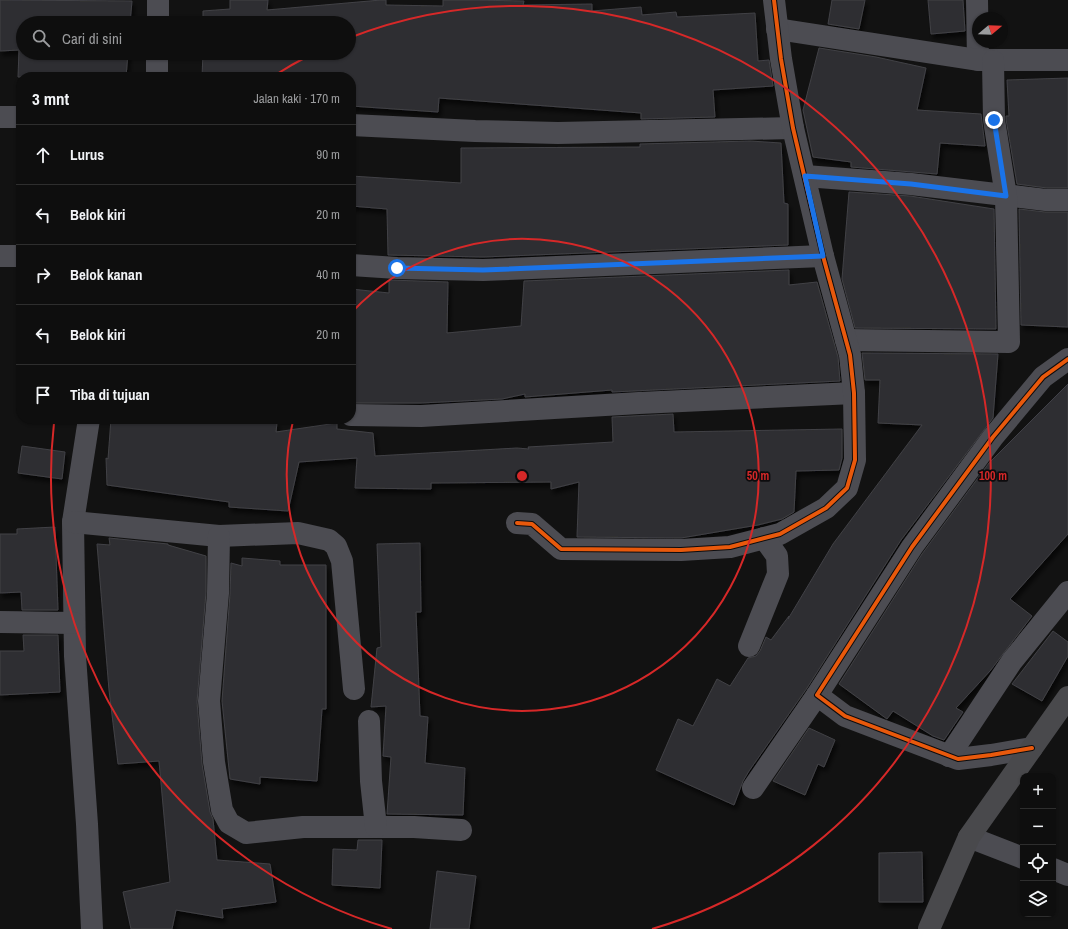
<!DOCTYPE html>
<html lang="id">
<head>
<meta charset="utf-8">
<style>
	body { margin:0; font-family:"Archivo Narrow",sans-serif; background:#171717; color:#f1f3f6 }
	.controls { position:absolute; right:12px; bottom:12px; display:grid; overflow:hidden; border-radius:8px; box-shadow:0 1px 3px #0004 }
	.controls button { width:36px; height:36px; display:grid; place-items:center; padding:0; border:0; border-bottom:1px solid #2e2e2e; background:#0e0e0e; color:#f1f3f6; font:20px sans-serif }
	.compass { position:absolute; left:972px; top:12px; width:36px; height:36px; border-radius:50%; background:#0e0e0e; box-shadow:0 1px 3px #0004; rotate:71deg }
	.stop { position:absolute; width:12px; height:12px; margin:-9px; border:3px solid #1a73e8; border-radius:50%; background:#fff }
	.stop.end { background:#1a73e8; border-color:#fff; box-shadow:0 1px 4px #0008 }
	.list { margin:0; padding:0; list-style:none }
	h2 { display:flex; justify-content:space-between; align-items:center; height:52px; margin:0; padding:0 16px; font-size:17px }
	h2 small { font-size:13px; font-weight:400; color:#9b9c9e }
	.list li { display:grid; grid-template-columns:26px 1fr auto; gap:12px; align-items:center; box-sizing:border-box; height:60px; padding:0 16px; border-top:1px solid #2e2e2e }
	.list b { display:block; font-size:15px; white-space:nowrap }
	.list em { font-size:13px; font-style:normal; color:#9b9c9e }
	.icon { flex:none; width:22px; height:22px; fill:none; stroke:currentColor; stroke-width:2; stroke-linecap:round; stroke-linejoin:round }
	.map { position:relative; flex:none; width:1068px; height:929px; overflow:hidden }
	.search { position:absolute; background:#0e0e0e; box-shadow:0 1px 3px #0004; left:16px; top:16px; width:340px; height:44px; display:flex; align-items:center; gap:10px; box-sizing:border-box; padding:0 14px; border-radius:22px; color:#9b9c9e; font-size:15px }
	.panel { position:absolute; background:#0e0e0e; box-shadow:0 1px 3px #0004; left:16px; top:72px; width:340px; height:352px; border-radius:16px }
	.map>svg:first-child { display:block }
</style>
</head>
<body>
<div class="map">
<svg width="1068" height="929" viewBox="0 0 1068 929">
	<defs>
		<filter id="shadow"><feDropShadow dx="2.5" dy="4.5" stdDeviation="2" flood-color="#0009"/></filter>
	</defs>
	<rect width="100%" height="100%" fill="#121212"/>
	<g fill="#2e2e30" stroke="#414146" filter="url(#shadow)">
		<polygon points="0,0 132,1 130,23 23,23 23,53 128,53 126,77 18,77 19,50 0,51"/>
		<polygon points="230,0 268,0 267,10 381,0 386,0 386,5 443,6 443,0 470,0 524,1 523,5 592,4 592,11 641,7 642,15 676,12 677,17 755,13 758,61 769,60 773,86 713,90 715,117 641,119 641,113 439,98 438,112 351,106 351,77 202,77 203,53 349,53 349,23 203,23 203,11 230,9"/>
		<polygon points="832,0 865,0 859,29 828,24"/>
		<polygon points="928,0 963,0 965,31 931,34"/>
		<polygon points="819,48 876,57 926,68 917,110 981,114 985,146 940,143 937,174 851,167 851,162 813,157 803,110"/>
		<polygon points="1068,78 1068,188 1047,188 1017,184 1006,119 1006,116 1009,116 1007,80"/>
		<polygon points="750,141 781,143 784,203 788,204 788,245 483,257 388,255 387,209 351,206 351,176 461,183 461,148 640,147 640,144"/>
		<polygon points="849,192 910,196 994,209 996,329 855,328 842,279"/>
		<polygon points="1019,209 1045,212 1068,212 1068,327 1021,325"/>
		<polygon points="789,270 789,285 817,282 838,357 840,381 612,392 612,390 525,397 525,394 502,399 421,403 351,403 351,289 389,293 389,280 448,282 447,333 521,326 524,281"/>
		<polygon points="862,353 998,354 993,418 901,540 807,688 749,771 743,781 734,805 656,770 678,719 693,726 717,679 730,686 748,658 756,656 760,651 766,637 771,640 789,616 788,619 833,544 922,425 878,423 880,380 865,380"/>
		<polygon points="1068,384 1068,534 1010,599 1032,616 990,671 956,708 963,712 944,740 933,736 893,711 887,719 839,684 922,554 989,463"/>
		<polygon points="673,414 674,432 842,429 842,458 839,470 796,471 794,512 782,519 758,525 681,538 577,537 579,482 551,489 551,482 431,483 431,489 355,488 357,458 299,462 288,511 229,507 229,502 107,485 106,458 108,459 111,419 202,419 277,423 276,432 337,423 337,429 373,433 375,456 517,448 529,449 528,447 613,442 612,417"/>
		<polygon points="22,446 65,452 62,479 18,473"/>
		<polygon points="55,527 58,610 22,610 21,592 0,593 0,534 17,534 17,529"/>
		<polygon points="109,538 168,544 168,545 206,556 206,592 197,702 202,764 210,812 213,819 217,860 270,864 276,902 222,909 223,918 176,910 172,929 131,929 123,892 170,882 159,761 118,764 109,690 97,544 110,545"/>
		<polygon points="420,543 421,612 416,612 420,716 428,717 425,763 465,768 463,815 387,814 391,757 383,756 386,706 371,707 377,648 381,647 377,544"/>
		<polygon points="242,558 280,561 280,565 326,565 326,709 322,709 317,781 260,777 260,784 230,779 222,701 230,594 231,563 242,566"/>
		<polygon points="1053,631 1068,642 1068,656 1042,701 1012,684"/>
		<polygon points="23,635 58,635 60,692 0,695 0,651 24,651"/>
		<polygon points="809,728 835,740 824,767 818,764 805,795 773,781"/>
		<polygon points="358,840 382,840 380,888 332,885 333,849 357,850"/>
		<polygon points="922,852 923,902 879,902 879,853"/>
		<polygon points="437,871 476,876 469,929 430,929"/>
	</g>
	<g fill="none" stroke-linecap="round" stroke-linejoin="round">
		<g stroke="#4c4c52" stroke-width="22">
			<polyline points="977,0 978,60"/>
			<polyline points="158,23 158,0"/>
			<polyline points="777,29 978,60 1068,60"/>
			<polyline points="157,77 157,53"/>
			<polyline points="0,117 21,117"/>
			<polyline points="351,125 475,131 558,133 793,128"/>
			<polyline points="805,176 911,184 1046,200 1068,200"/>
			<polyline points="0,256 21,256"/>
			<polyline points="351,265 397,268 483,270 823,256"/>
			<polyline points="846,340 1009,342 1006,196 994,120 993,61"/>
			<polyline points="351,415 421,416 639,403 854,393"/>
			<polyline points="89,419 73,522 75,656 87,824 92,929"/>
			<polyline points="73,522 219,536 298,533 329,540 336,546 342,561 354,689"/>
			<polyline points="517,523 532,524 561,549 681,550 730,547 780,534 826,508 847,488 855,460 854,393 850,355 823,256 793,128 781,59 774,0"/>
			<polyline points="219,536 218,593 209,701 214,762 222,810 229,823 246,833 303,827 414,827 461,830"/>
			<polyline points="0,622 74,623"/>
			<polyline points="749,646 778,574 777,556 764,538"/>
			<polyline points="369,721 371,781 376,827"/>
			<polyline points="1032,748 991,755 958,759 845,716 817,695 912,547 993,437 1043,377 1068,359"/>
			<polyline points="949,756 1012,661 1068,592"/>
			<polyline points="753,788 817,695"/>
			<polyline points="969,837 1023,858"/>
			<polyline points="1053,869 1068,875"/>
		</g>
		<polyline stroke="#49494c" stroke-width="22" points="929,929 969,837 1068,697"/>
		<defs>
			<g id="cycleway">
				<polyline points="517,523 532,524 561,549 681,550 730,547 780,534 826,508 847,488 855,460 854,393 850,355 823,256 793,128 781,59 774,0"/>
				<polyline points="1032,748 991,755 958,759 845,716 817,695 912,547 993,437 1043,377 1068,359"/>
			</g>
		</defs>
		<use href="#cycleway" stroke="#0d0c0e" stroke-width="6"/>
		<use href="#cycleway" stroke="#e8590c" stroke-width="4"/>
	</g>
	<g fill="none" stroke-linecap="round" stroke-linejoin="round">
		<polyline stroke="#1a73e8" stroke-width="5" points="397,268 483,270 823,256 805,176 911,184 1006,196 994,120"/>
	</g>
	<g fill="none" stroke="#d62828" stroke-width="2">
		<path d="M352 312A236 236 0 1 1 293 421"/>
		<path d="M392 929A471 471 0 0 1 54 423M272 77A471 471 0 0 1 312 54M349 38A471 471 0 1 1 652 929"/>
	</g>
	<circle cx="522" cy="476" r="6" fill="#d62828" stroke="#0d0c0e" stroke-width="2"/>
	<g font-size="12" text-anchor="middle" font-weight="bold" fill="#d62828" stroke="#0d0c0e" stroke-width="3.5" stroke-linejoin="round" paint-order="stroke">
		<text x="758" y="480">50 m</text>
		<text x="993" y="480">100 m</text>
	</g>
</svg>
<div class="controls">
<button>+</button>
<button>−</button>
<button><svg class="icon" aria-label="locate" viewBox="0 0 24 24"><circle cx="12" cy="12" r="6"/><path d="M12 2v4M12 18v4M2 12h4M18 12h4"/></svg></button>
<button><svg class="icon" aria-label="layers" viewBox="0 0 24 24"><path d="M12 4l9 5-9 5-9-5zM3 14l9 5 9-5"/></svg></button>
</div>
<svg class="compass" viewBox="-18 -18 36 36"><path d="M0-13l5 13h-10z" fill="#e53935"/><path d="M0 13l5-13h-10z" fill="#9b9c9e"/></svg>
<div class="stop" style="left:397px;top:268px"></div>
<div class="stop end" style="left:994px;top:120px"></div>
<div class="search"><svg class="icon" aria-label="search" viewBox="0 0 24 24"><circle cx="10" cy="10" r="6"/><path d="M15 15l6 6"/></svg>Cari di sini</div>
<section class="panel">
<h2>3 mnt<small>Jalan kaki · 170 m</small></h2>
<ul class="list">
<li><svg class="icon" aria-label="ahead" viewBox="0 0 24 24"><path d="M12 20V5M6 11l6-6 6 6"/></svg><div><b>Lurus</b></div><em>90 m</em></li>
<li><svg class="icon" aria-label="left" viewBox="0 0 24 24"><path d="M17 20v-9H6M10 6l-5 5 5 5"/></svg><div><b>Belok kiri</b></div><em>20 m</em></li>
<li><svg class="icon" aria-label="right" viewBox="0 0 24 24"><path d="M7 20v-9h11M14 6l5 5-5 5"/></svg><div><b>Belok kanan</b></div><em>40 m</em></li>
<li><svg class="icon" aria-label="left" viewBox="0 0 24 24"><path d="M17 20v-9H6M10 6l-5 5 5 5"/></svg><div><b>Belok kiri</b></div><em>20 m</em></li>
<li><svg class="icon" aria-label="arrive" viewBox="0 0 24 24"><path d="M6 21V4h12l-3 4 3 4H6"/></svg><div><b>Tiba di tujuan</b></div></li>
</ul>
</section>
</div>
</body>
</html>
